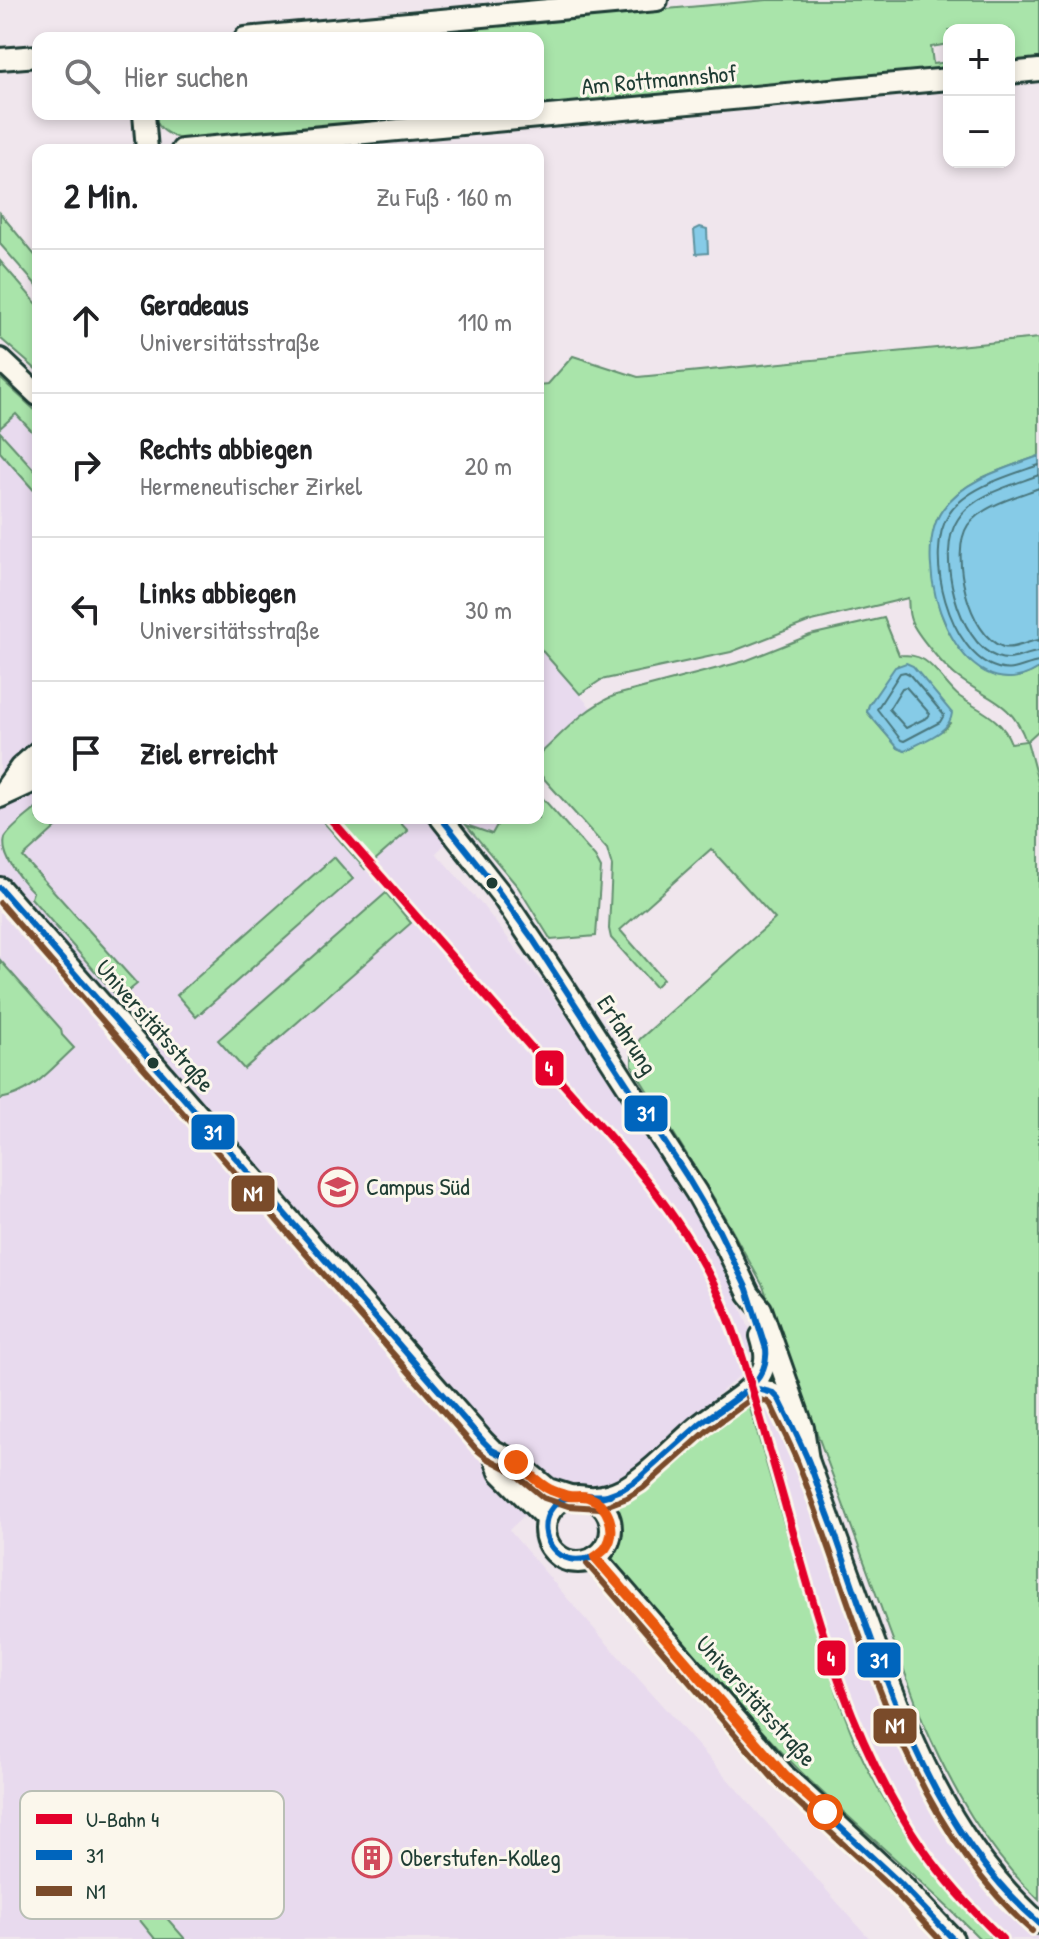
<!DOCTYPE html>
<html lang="de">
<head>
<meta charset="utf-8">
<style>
	body { margin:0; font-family:"Patrick Hand",sans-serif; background:#f6f6f6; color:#202124 }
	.controls { position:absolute; right:24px; top:24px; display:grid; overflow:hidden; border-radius:16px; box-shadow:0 4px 12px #0003 }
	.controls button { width:72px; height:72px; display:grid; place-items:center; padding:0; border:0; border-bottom:2px solid #e0e0e0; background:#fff; color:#202124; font:40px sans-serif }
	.stop { position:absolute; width:24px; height:24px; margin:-18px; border:6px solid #ea580c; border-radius:50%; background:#fff }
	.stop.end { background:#ea580c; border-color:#fff; box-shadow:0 2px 8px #0008 }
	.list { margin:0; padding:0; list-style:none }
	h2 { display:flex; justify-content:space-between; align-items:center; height:104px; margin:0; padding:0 32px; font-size:34px }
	h2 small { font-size:26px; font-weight:400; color:#757577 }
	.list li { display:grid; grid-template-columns:52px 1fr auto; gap:24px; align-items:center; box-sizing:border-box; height:144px; padding:0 32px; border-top:2px solid #e0e0e0 }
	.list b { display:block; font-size:30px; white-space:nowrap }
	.list p { margin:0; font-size:26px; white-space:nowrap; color:#757577 }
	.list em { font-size:26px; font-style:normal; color:#757577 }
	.icon { flex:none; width:44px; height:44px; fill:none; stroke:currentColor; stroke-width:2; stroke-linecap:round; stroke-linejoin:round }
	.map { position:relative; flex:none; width:1039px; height:1939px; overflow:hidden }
	.search { position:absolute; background:#fff; box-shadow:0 4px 12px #0003; left:32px; top:32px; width:512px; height:88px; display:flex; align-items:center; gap:20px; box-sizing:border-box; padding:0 28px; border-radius:16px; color:#757577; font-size:30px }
	.panel { position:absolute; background:#fff; box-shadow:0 4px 12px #0003; left:32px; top:144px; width:512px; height:680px; border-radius:16px }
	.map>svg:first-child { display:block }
</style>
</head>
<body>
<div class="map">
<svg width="1039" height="1939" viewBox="0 0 1039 1939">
	<rect width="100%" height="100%" fill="#f0e6ed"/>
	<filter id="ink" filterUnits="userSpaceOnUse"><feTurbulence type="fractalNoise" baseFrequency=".0125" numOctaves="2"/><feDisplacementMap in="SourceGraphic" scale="16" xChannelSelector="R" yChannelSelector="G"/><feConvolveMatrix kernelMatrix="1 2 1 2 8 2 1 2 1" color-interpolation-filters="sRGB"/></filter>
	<g filter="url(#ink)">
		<g fill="#e8daee">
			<polygon points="16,414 38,437 38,474 0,432 0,428"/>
			<polygon points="0,452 38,495 38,818 501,818 492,834 465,825 436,853 483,906 550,993 605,1073 692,1210 715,1252 731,1284 753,1338 752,1346 748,1361 741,1374 622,1480 604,1485 584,1486 561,1481 509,1530 580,1613 870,1939 0,1939"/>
			<polygon points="538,646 591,708 538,756"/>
			<polygon points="749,1405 762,1407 773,1412 785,1428 867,1662 902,1747 920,1783 936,1813 978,1875 999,1900 1039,1937 1039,1939 993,1939 967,1913 908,1838 886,1803 864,1762 845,1719 805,1594"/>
		</g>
		<g fill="#a9e4aa" stroke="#64906f" stroke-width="2" fill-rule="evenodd">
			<polygon points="767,0 1039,0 1039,63 1009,66 1009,30 949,30 949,44 931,47 933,64 949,62 949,71 538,107 538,38 344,38"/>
			<path d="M155,114h305l-280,25c-11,-4 -25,-12 -25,-25z"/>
			<polygon points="0,213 38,259 38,287 0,244"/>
			<polygon points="0,261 38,305 38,371 0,338"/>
			<path d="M1039,338v118c-32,12 -75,23 -96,53 -12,16 -11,34 -10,53 1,16 2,32 7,48 13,42 52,88 99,58v62l-12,11 12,45v1114c-53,-50 -87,-112 -116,-178l-160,-436 -48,-86 -83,-134v-14l8,-13 135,-120 -64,-70 -91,81 43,49 -8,8 -44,-49 -2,-9 3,-63 -5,-17 -69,-77v-16c24,-22 47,-49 78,-61l129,-34 65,-26 74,-17 15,37c9,0 17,0 25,5 14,9 23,27 36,37 20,14 42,21 51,46l15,-2c-15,-42 -40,-41 -71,-66 -12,-10 -42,-44 -45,-58 -2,-6 -1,-13 -2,-19l-100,24 -77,30 -130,28 -21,14 -42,-48v-261l10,-1 25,-28 65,21zM898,665l52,58 -5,6 -40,22 -7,-3 -31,-36 2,-7z"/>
			<polygon points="0,378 38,413 38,438 16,414 0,428"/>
			<polygon points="0,432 38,474 38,495 0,452"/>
			<polygon points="538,793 595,857 601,868 596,936 551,940 518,887 466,825 492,834 501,818 538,818"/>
			<path d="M38,807v11h28l-43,39 114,127 -11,9 -11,1 -84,-96 2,-6c-12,-12 -33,-36 -28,-54 5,-10 25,-24 33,-31z"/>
			<polygon points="320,818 396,818 408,831 365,869"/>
			<polygon points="334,857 353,879 196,1017 177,995"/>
			<polygon points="386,893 411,923 244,1069 218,1040"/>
			<path d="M0,960l61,69 1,6 12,13c-24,22 -41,45 -74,51z"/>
			<path d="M749,1405c23,77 45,155 70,233 14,42 26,85 46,125 32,65 77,125 128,176h-13c-57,-59 -120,-109 -178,-166 -45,-45 -85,-93 -128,-140 -22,-23 -45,-47 -68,-70 20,-23 19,-37 7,-63l89,-72 40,-22z"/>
			<polygon points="93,1833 185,1939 155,1939 81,1847"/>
		</g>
		<g fill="#86cbe7" stroke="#5d929f" stroke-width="2">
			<polygon points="700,227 707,229 708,253 696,254 694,230"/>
			<path d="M1039,456v212c-80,51 -134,-107 -96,-159 21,-30 64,-41 96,-53z"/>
			<path d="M906,663l7,3 39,47c-2,21 -31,28 -47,38l-7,-3 -31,-36 2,-7 26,-38z"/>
		</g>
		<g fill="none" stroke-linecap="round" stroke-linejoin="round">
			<g stroke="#48767c" stroke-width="2">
				<path d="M1039,465c-28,10 -73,22 -90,49 -26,39 0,141 49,154 16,5 26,-4 41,-6"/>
				<path d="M1039,475c-26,10 -65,19 -81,44 -23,33 0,124 39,138 16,6 27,-4 42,-5"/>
				<path d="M1039,488c-21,8 -58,18 -71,37 -19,28 1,112 35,122 12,3 24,-6 36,-7"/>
				<polygon points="905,672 909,674 944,715 940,722 904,741 901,740 877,709 900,673"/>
				<polygon points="906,687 930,714 928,717 906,728 889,709 902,688"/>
			</g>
			<defs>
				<g id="minor">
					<polyline points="245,38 657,0"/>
					<polyline points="0,59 38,56"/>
					<polyline points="1009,73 1039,70"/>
					<polyline points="144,114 147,150"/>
					<polyline points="182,150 949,79"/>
					<polyline points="0,359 38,395"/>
					<polyline points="0,796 20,768 38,752"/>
					<polyline points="0,797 28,784 38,778"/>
					<polyline points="441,818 500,893 565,989 696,1192 723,1240 749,1294 761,1309 803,1428 808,1460"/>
					<polyline points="0,888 484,1442 492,1450 516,1462 548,1489 570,1496"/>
					<path d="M751,1387c25,4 30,12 38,35"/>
					<polyline points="492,1450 500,1472 546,1518"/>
					<path d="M803,1450l5,10c19,53 39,107 58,160 40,111 83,224 173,303"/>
					<circle cx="578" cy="1529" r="33"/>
					<path d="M589,1497c13,1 24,-3 36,-9 28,-16 51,-44 76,-64 17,-14 47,-30 58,-47 9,-15 7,-25 2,-41"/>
					<polyline points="595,1557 785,1776 901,1884 953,1939"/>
				</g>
			</defs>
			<use href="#minor" stroke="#1f3d34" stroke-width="26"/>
			<use href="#minor" stroke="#fbf7ec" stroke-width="20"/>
			<defs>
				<g id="bus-1">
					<path d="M441,818l47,59 44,61 154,237 33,56 28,58 19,60c4,34 -34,52 -57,69"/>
					<polyline points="0,888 484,1442 492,1450 516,1462 548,1489 570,1496 599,1498 623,1489 637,1480 701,1423 751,1387"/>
					<path d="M751,1387l22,6 6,6c10,20 20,40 29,61 9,22 16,46 25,68 49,139 91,295 206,395"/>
					<path d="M595,1557c-9,2 -16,4 -25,2 -30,-7 -34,-50 -4,-61 14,-5 30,-1 44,-3"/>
					<polyline points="595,1557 785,1776 901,1884 953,1939"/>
				</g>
				<g id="bus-2">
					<polyline points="0,903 476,1449 487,1458 510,1470 544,1498 568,1506 600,1508 627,1498 643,1488 707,1431 757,1395"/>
					<path d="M748,1397l20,5 3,3c9,20 20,40 28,61 63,158 100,347 233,465"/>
					<polyline points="587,1564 777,1783 894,1891 939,1939"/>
				</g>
			</defs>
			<use href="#bus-1" stroke="#fbf7ec" stroke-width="12"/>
			<use href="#bus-2" stroke="#fbf7ec" stroke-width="12"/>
			<use href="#bus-1" stroke="#0065bd" stroke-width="6"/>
			<use href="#bus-2" stroke="#7a4b2a" stroke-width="6"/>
			<defs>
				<path id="metro-1" d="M330,818c73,84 147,167 220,251 59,67 122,132 162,212 25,48 41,112 56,164 41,139 72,283 155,404 23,33 50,62 79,90"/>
			</defs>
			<use href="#metro-1" stroke="#fbf7ec" stroke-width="14"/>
			<use href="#metro-1" stroke="#e4002b" stroke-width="8"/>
		</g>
	</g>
	<g fill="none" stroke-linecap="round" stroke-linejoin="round" filter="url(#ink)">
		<path stroke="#ea580c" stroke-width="10" d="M516,1462c11,9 22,22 35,28 5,2 12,5 18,6 6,1 12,-1 19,1 20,7 31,33 17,52 0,0 -9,8 -10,8l190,219 40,36"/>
	</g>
	<defs>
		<symbol id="university-ring" viewBox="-11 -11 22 22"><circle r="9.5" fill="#fbf7ec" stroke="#d1495b" stroke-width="1.5"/><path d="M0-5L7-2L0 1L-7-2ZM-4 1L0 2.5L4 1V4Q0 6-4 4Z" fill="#d1495b"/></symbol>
		<symbol id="building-ring" viewBox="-11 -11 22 22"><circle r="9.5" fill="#fbf7ec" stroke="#d1495b" stroke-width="1.5"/><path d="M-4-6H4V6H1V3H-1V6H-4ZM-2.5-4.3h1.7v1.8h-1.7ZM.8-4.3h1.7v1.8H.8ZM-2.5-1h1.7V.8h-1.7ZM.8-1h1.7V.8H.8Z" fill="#d1495b"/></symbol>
	</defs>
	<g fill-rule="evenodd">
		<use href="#university-ring" x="316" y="1165" width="44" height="44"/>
		<use href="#building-ring" x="350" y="1836" width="44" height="44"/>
	</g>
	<g fill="#1f3d34" stroke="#fbf7ec" stroke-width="3">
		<circle cx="492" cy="883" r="7"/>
		<circle cx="153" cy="1063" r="7"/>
	</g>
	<g text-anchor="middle" stroke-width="6" stroke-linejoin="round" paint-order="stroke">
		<g font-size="24" fill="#1f3d34" stroke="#fbf7ec">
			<text transform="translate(659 80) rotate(-5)" y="8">Am Rottmannshof</text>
			<text transform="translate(155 1026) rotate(49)" y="8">Universitätsstraße</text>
			<text transform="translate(627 1035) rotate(57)" y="8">Erfahrung</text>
			<text transform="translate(756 1701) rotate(48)" y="8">Universitätsstraße</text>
		</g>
		<g font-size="24" fill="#1f3d34" stroke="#fbf7ec" text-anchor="start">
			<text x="366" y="1195">Campus Süd</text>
			<text x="400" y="1866">Oberstufen-Kolleg</text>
		</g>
	</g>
	<rect x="20" y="1791" width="264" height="128" rx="12" fill="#fbf7ec" stroke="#b9bfb5" stroke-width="2"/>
	<rect x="36" y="1814" width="36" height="10" fill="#e4002b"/>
	<rect x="36" y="1850" width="36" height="10" fill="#0065bd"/>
	<rect x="36" y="1886" width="36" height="10" fill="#7a4b2a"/>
	<g font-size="22" fill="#1f3d34">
		<text x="86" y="1827">U-Bahn 4</text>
		<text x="86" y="1863">31</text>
		<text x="86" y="1899">N1</text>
	</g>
	<g stroke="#fbf7ec" stroke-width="3">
		<rect x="534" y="1049" width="31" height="38" rx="8" fill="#e4002b"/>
		<rect x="623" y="1094" width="46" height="39" rx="8" fill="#0065bd"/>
		<rect x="190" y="1113" width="46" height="38" rx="8" fill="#0065bd"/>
		<rect x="230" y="1174" width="46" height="39" rx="8" fill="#7a4b2a"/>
		<rect x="816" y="1639" width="31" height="38" rx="8" fill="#e4002b"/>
		<rect x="856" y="1641" width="46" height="38" rx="8" fill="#0065bd"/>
		<rect x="872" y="1707" width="46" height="38" rx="8" fill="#7a4b2a"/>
	</g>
	<g font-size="22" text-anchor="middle" font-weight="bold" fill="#fff">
		<text x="549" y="1076">4</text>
		<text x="646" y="1121">31</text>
		<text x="213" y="1140">31</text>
		<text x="253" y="1201">N1</text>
		<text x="831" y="1666">4</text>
		<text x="879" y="1668">31</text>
		<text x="895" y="1733">N1</text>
	</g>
</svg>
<div class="controls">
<button>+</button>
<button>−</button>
</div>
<div class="stop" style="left:825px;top:1812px"></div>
<div class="stop end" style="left:516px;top:1462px"></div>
<div class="search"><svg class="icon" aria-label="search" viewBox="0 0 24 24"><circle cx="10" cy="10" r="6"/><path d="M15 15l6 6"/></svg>Hier suchen</div>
<section class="panel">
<h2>2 Min.<small>Zu Fuß · 160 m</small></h2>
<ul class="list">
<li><svg class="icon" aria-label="ahead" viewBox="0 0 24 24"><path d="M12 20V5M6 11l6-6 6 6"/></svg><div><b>Geradeaus</b><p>Universitätsstraße</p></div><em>110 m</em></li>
<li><svg class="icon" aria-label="right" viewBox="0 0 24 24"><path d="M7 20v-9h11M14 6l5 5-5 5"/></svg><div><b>Rechts abbiegen</b><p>Hermeneutischer Zirkel</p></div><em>20 m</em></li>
<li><svg class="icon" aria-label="left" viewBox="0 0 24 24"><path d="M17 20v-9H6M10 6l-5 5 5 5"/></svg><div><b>Links abbiegen</b><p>Universitätsstraße</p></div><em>30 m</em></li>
<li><svg class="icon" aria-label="arrive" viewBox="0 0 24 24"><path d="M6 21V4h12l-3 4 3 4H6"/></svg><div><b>Ziel erreicht</b></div></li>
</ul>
</section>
</div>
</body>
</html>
